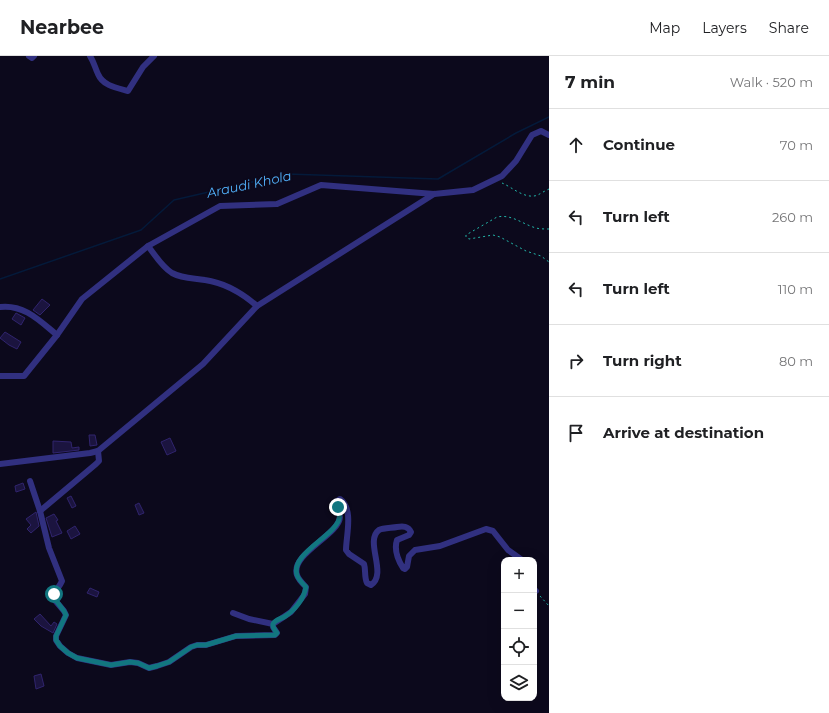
<!DOCTYPE html>
<html lang="en">
<head>
<meta charset="utf-8">
<style>
	body { margin:0; font-family:Montserrat,sans-serif; background:#f6f6f6; color:#202124 }
	.controls { position:absolute; right:12px; bottom:12px; display:grid; overflow:hidden; border-radius:8px; box-shadow:0 4px 16px #0002 }
	.controls button { width:36px; height:36px; display:grid; place-items:center; padding:0; border:0; border-bottom:1px solid #e0e0e0; background:#fff; color:#202124; font:20px sans-serif }
	.stop { position:absolute; width:12px; height:12px; margin:-9px; border:3px solid #127680; border-radius:50%; background:#fff }
	.stop.end { background:#127680; border-color:#fff; box-shadow:0 1px 4px #0008 }
	.list { margin:0; padding:0; list-style:none }
	h2 { display:flex; justify-content:space-between; align-items:center; height:52px; margin:0; padding:0 16px; font-size:17px }
	h2 small { font-size:13px; font-weight:400; color:#757577 }
	.list li { display:grid; grid-template-columns:26px 1fr auto; gap:12px; align-items:center; box-sizing:border-box; height:72px; padding:0 16px; border-top:1px solid #e0e0e0 }
	.list b { display:block; font-size:15px; white-space:nowrap }
	.list em { font-size:13px; font-style:normal; color:#757577 }
	.icon { flex:none; width:22px; height:22px; fill:none; stroke:currentColor; stroke-width:2; stroke-linecap:round; stroke-linejoin:round }
	.map { position:relative; flex:none; width:549px; height:657px; overflow:hidden }
	header { display:flex; align-items:center; gap:24px; box-sizing:border-box; height:56px; padding:0 20px; background:#fff; border-bottom:1px solid #e0e0e0 }
	header strong { font-size:19px }
	nav { display:flex; gap:22px; margin-inline-start:auto; font-size:14px }
	main { display:flex }
	aside { flex:1; background:#fff }
	.map>svg:first-child { display:block }
</style>
</head>
<body>
<header>
<strong>Nearbee</strong>
<nav><a>Map</a><a>Layers</a><a>Share</a></nav>
</header>
<main>
<div class="map">
<svg width="549" height="657" viewBox="0 0 549 657">
	<rect width="100%" height="100%" fill="#0c091c"/>
	<g fill="none" stroke-linecap="round" stroke-linejoin="round">
		<polyline stroke="#041a3a" stroke-width="1.5" points="0,223 141,174 174,144 287,118 438,123 516,77 549,61"/>
	</g>
	<g fill="#1b143f" stroke="#30246d">
		<polygon points="42,243 50,249 40,259 33,254"/>
		<polygon points="16,257 25,262 21,269 12,263"/>
		<polygon points="5,276 21,286 17,293 9,289 0,282"/>
		<polygon points="89,379 95,379 97,389 90,390"/>
		<polygon points="170,382 176,395 167,399 161,386"/>
		<polygon points="53,385 71,386 72,392 79,391 79,394 53,397"/>
		<polygon points="23,427 25,433 16,436 15,430"/>
		<polygon points="71,440 76,450 72,452 67,442"/>
		<polygon points="139,447 144,457 139,459 135,449"/>
		<polygon points="36,456 39,470 31,477 27,473 31,469 26,463"/>
		<polygon points="54,458 58,464 56,465 62,477 52,481 46,462"/>
		<polygon points="75,470 80,478 71,483 67,475"/>
		<polygon points="90,532 99,536 97,541 87,537"/>
		<polygon points="40,558 51,570 54,566 57,568 53,577 41,570 34,563"/>
		<polygon points="41,618 44,630 36,633 34,620"/>
	</g>
	<g fill="none" stroke-linecap="round" stroke-linejoin="round">
		<g stroke="#22b6a9" stroke-width="1" stroke-dasharray="2 3" stroke-linecap="butt">
			<path d="M502,127c10,4 23,17 36,12 3,-2 7,-4 11,-6"/>
			<path d="M549,173c-4,0 -9,0 -13,-1 -14,-4 -24,-14 -39,-11l-31,18v2l3,2 24,-4 7,2 26,14 15,5 8,6"/>
			<polyline points="540,540 549,550"/>
		</g>
		<g stroke="#313080" stroke-width="6">
			<polyline points="29,0 32,2 34,0"/>
			<path d="M90,0c4,6 5,12 8,18 5,12 19,14 30,17l15,-24 11,-11"/>
			<path d="M148,190c7,9 14,21 24,27 11,6 22,5 33,7 21,3 37,13 52,26"/>
			<path d="M0,251c24,-3 40,14 57,28"/>
			<polyline points="0,320 24,320 57,279 82,243 148,190 220,150 277,148 321,129 434,138 473,134 502,120 516,105 532,79 541,75 549,79"/>
			<polyline points="0,408 90,397 98,395 203,308 257,250 434,138"/>
			<path d="M30,425l10,30 9,37 13,33c-3,7 -8,10 -9,17l11,13 2,4 -10,21v4l4,6 8,7 9,5 34,7 19,-3 8,1 11,5 8,-2 12,-4 22,-15 6,-2h9l30,-9 39,-1 2,-2 -4,-6v-3l18,-12 14,-18 1,-7c-3,-3 -8,-8 -9,-12 -7,-21 42,-40 43,-58 0,-4 -2,-10 -4,-15l4,-3c14,10 6,37 6,51l3,4 15,10c2,6 0,13 3,19l4,2c17,-11 -7,-44 8,-55 4,-2 13,-2 18,-3 6,-1 11,-1 14,5l-2,3 -12,5c-3,9 1,20 6,28l2,1 2,-2 2,-11 6,-6 25,-4 46,-17 7,2 15,19 14,10"/>
			<polyline points="40,455 96,408 99,405 98,395"/>
			<polyline points="534,533 536,535"/>
			<polyline points="233,557 249,563 273,568"/>
		</g>
	</g>
	<g fill="none" stroke-linecap="round" stroke-linejoin="round">
		<path stroke="#127680" stroke-width="5" d="M54,538v4l10,13 2,4 -10,21v4l4,6 8,7 9,5 34,7 19,-3 8,1 11,5 8,-2 12,-4 22,-15 6,-2h9l30,-9 39,-1 2,-2c-2,-3 -5,-6 -4,-9 2,-4 7,-5 11,-7 10,-6 20,-18 22,-30 -3,-3 -8,-8 -9,-12 -7,-21 38,-39 42,-56 1,-3 0,-8 -1,-12"/>
	</g>
	<g text-anchor="middle" stroke-width="4" stroke-linejoin="round" paint-order="stroke">
		<g font-size="13" font-style="italic" fill="#53b4ff" stroke="#0c091c">
			<text transform="translate(249 128) rotate(-12)" y="5">Araudi Khola</text>
		</g>
	</g>
</svg>
<div class="controls">
<button>+</button>
<button>−</button>
<button><svg class="icon" aria-label="locate" viewBox="0 0 24 24"><circle cx="12" cy="12" r="6"/><path d="M12 2v4M12 18v4M2 12h4M18 12h4"/></svg></button>
<button><svg class="icon" aria-label="layers" viewBox="0 0 24 24"><path d="M12 4l9 5-9 5-9-5zM3 14l9 5 9-5"/></svg></button>
</div>
<div class="stop" style="left:54px;top:538px"></div>
<div class="stop end" style="left:338px;top:451px"></div>
</div>
<aside>
<h2>7 min<small>Walk · 520 m</small></h2>
<ul class="list">
<li><svg class="icon" aria-label="ahead" viewBox="0 0 24 24"><path d="M12 20V5M6 11l6-6 6 6"/></svg><div><b>Continue</b></div><em>70 m</em></li>
<li><svg class="icon" aria-label="left" viewBox="0 0 24 24"><path d="M17 20v-9H6M10 6l-5 5 5 5"/></svg><div><b>Turn left</b></div><em>260 m</em></li>
<li><svg class="icon" aria-label="left" viewBox="0 0 24 24"><path d="M17 20v-9H6M10 6l-5 5 5 5"/></svg><div><b>Turn left</b></div><em>110 m</em></li>
<li><svg class="icon" aria-label="right" viewBox="0 0 24 24"><path d="M7 20v-9h11M14 6l5 5-5 5"/></svg><div><b>Turn right</b></div><em>80 m</em></li>
<li><svg class="icon" aria-label="arrive" viewBox="0 0 24 24"><path d="M6 21V4h12l-3 4 3 4H6"/></svg><div><b>Arrive at destination</b></div></li>
</ul>
</aside>
</main>
</body>
</html>
